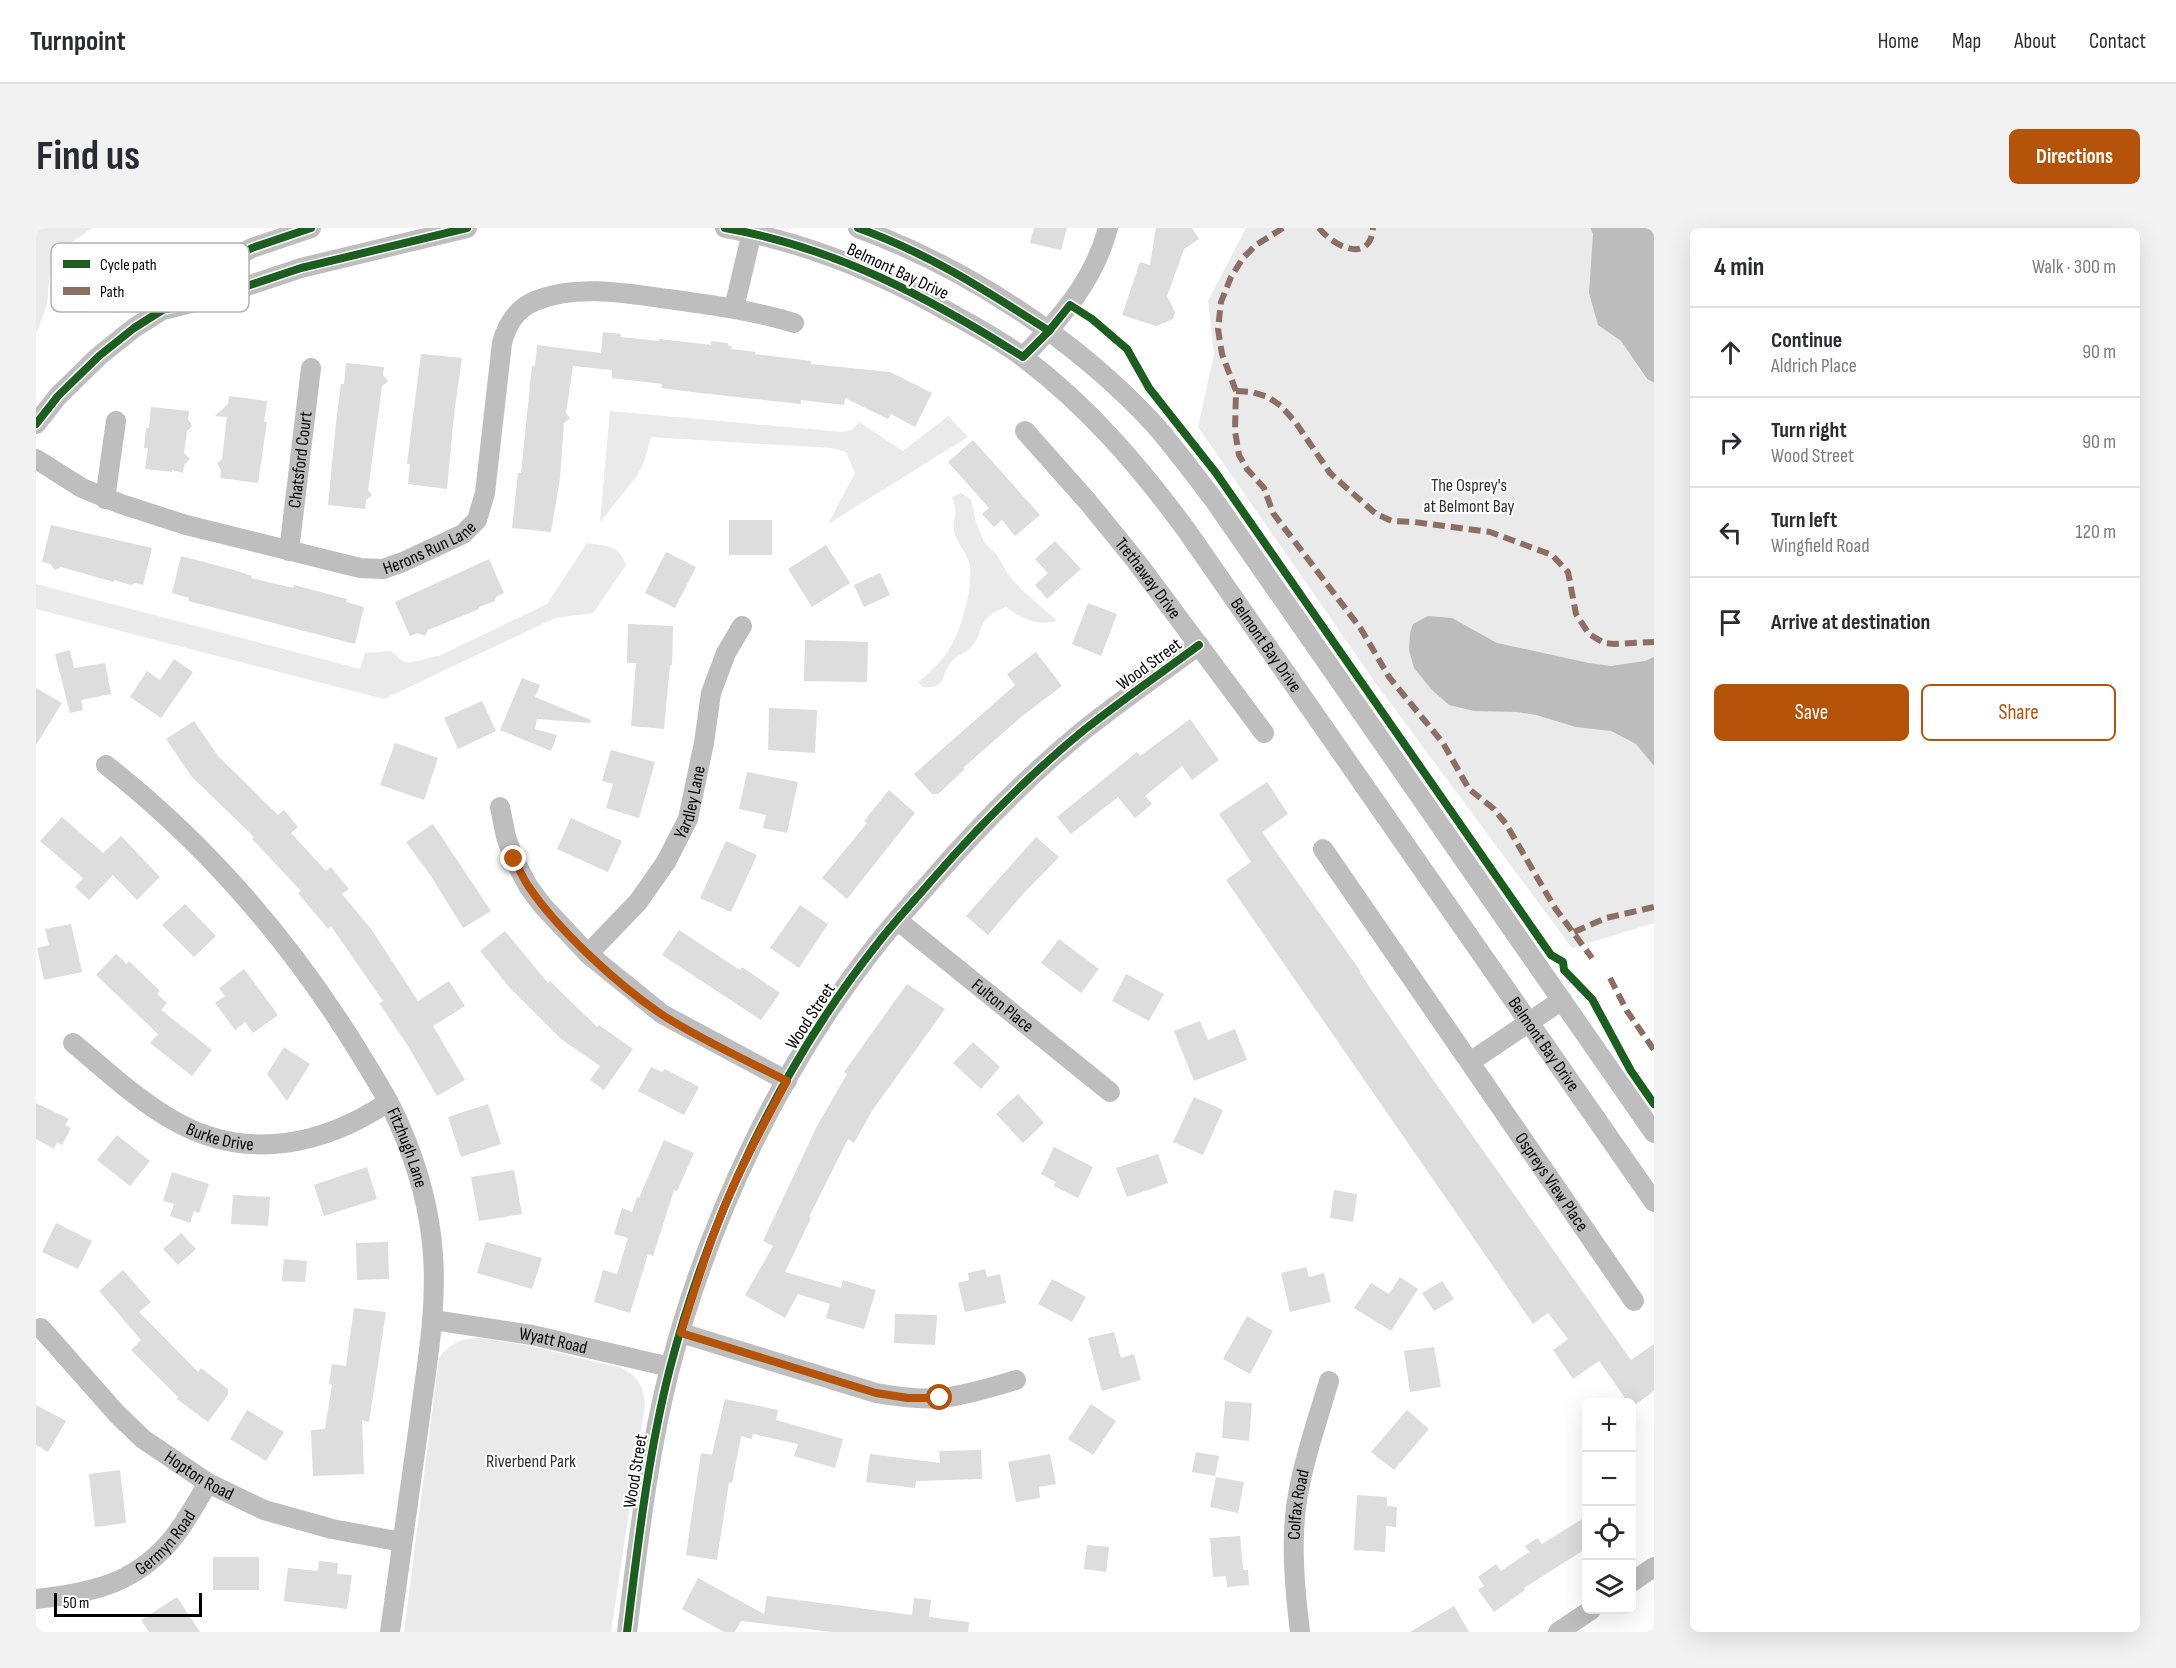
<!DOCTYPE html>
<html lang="en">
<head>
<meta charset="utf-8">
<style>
	body { margin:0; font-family:"Sofia Sans Condensed",sans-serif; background:#f2f2f3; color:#2b2b33 }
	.controls { position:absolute; right:18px; bottom:18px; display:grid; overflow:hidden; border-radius:9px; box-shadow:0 6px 24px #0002 }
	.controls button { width:54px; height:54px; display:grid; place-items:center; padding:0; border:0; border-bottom:2px solid #e1e1e2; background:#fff; color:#2b2b33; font:30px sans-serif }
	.scale { position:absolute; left:18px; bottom:15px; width:148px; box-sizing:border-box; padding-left:6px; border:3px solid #000; border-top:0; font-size:16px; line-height:21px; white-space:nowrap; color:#000; -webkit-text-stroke:4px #fff; paint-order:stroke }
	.stop { position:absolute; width:18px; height:18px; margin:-14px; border:4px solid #b45309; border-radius:50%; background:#fff }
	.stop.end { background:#b45309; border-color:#fff; box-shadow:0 2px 6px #0008 }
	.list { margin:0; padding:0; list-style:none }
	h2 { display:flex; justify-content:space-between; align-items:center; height:78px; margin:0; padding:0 24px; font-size:26px }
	h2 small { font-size:20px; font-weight:400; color:#7c7c81 }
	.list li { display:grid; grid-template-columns:39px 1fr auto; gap:18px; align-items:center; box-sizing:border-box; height:90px; padding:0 24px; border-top:2px solid #e1e1e2 }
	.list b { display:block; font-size:22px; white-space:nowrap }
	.list p { margin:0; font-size:20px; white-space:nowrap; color:#7c7c81 }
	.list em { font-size:20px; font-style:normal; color:#7c7c81 }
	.actions { display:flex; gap:12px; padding:18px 24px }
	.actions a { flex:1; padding:14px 0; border:2px solid #b45309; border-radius:9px; text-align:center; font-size:21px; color:#b45309 }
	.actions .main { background:#b45309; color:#fff }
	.icon { flex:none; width:33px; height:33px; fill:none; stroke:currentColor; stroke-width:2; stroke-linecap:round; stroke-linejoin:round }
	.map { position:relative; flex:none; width:1618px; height:1404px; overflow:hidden; border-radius:9px }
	header { display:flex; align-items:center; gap:36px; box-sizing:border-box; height:84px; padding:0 30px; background:#fff; border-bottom:2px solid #e1e1e2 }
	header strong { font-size:28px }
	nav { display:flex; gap:33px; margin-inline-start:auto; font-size:21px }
	.intro { display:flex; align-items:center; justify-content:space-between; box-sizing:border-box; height:144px; padding:0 36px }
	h1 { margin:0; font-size:42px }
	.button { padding:15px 27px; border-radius:9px; background:#b45309; color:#fff; font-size:21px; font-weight:700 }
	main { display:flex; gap:36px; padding:0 36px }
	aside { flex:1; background:#fff; border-radius:9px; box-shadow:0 6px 24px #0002 }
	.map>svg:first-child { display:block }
</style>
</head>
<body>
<header>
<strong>Turnpoint</strong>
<nav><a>Home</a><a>Map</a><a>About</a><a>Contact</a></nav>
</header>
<div class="intro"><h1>Find us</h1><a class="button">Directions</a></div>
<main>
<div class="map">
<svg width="1618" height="1404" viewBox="0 0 1618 1404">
	<rect width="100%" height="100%" fill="#fff"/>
	<g fill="#eaeaea">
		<polygon points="0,0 56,0 15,29 11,77 0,106"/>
		<polygon points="1210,0 1554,0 1557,6 1562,97 1585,113 1610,151 1618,155 1618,695 1536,720 1341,457 1162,199 1178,126 1172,73"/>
		<polygon points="574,183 807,204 816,202 823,194 867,223 912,188 932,209 792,296 819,245 810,224 795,220 615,209 608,234 601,248 564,294"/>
		<path d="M925,265l10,7 5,22 8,20 13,13 10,18 15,17 35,31c-22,5 -33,-1 -51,-14 -6,3 -15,6 -20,12 -7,9 -7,22 -16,29 -6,6 -13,7 -19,14 -11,14 -4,27 -28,25l-5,-5c12,-10 24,-21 32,-34 11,-18 25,-65 19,-86 -3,-11 -15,-22 -15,-33 -1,-16 5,-12 -2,-32z"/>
		<path d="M551,315c19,3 32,1 39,22l-33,48 -38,5 -171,81 -348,-90v-25l324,85 5,-16 26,-2c4,3 8,8 12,10 10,5 25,-5 36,-5l108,-52z"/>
		<path d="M444,1110l45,7 96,23c17,8 22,18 24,36l-34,228h-207l35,-274c11,-15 23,-20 41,-20z"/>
	</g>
	<g fill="#bcbcbc">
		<polygon points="1554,0 1618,0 1618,155 1611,151 1585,113 1562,97 1553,65 1557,6"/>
		<polygon points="1392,388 1416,390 1461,415 1553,435 1575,438 1609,433 1618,429 1618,538 1600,516 1575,503 1540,499 1500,487 1481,484 1438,483 1413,477 1395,461 1378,440 1373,422 1374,405 1377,396"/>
	</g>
	<g fill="#ddd">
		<polygon points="998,0 1031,0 1025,22 994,15"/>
		<polygon points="1120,0 1156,0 1163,11 1148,21 1131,68 1139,84 1137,91 1120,98 1086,87 1104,34 1114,37"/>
		<polygon points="567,104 585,106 584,109 623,113 623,111 675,117 675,113 692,115 692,118 696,118 695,121 720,124 719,126 775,133 775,136 854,144 896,165 879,199 855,186 852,191 809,170 808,177 765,172 765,176 656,164 625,160 626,156 576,150 576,142 537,138 530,185 534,190 528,195 524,250 515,304 476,300 482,245 485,245 496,138 499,138 501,117 565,125"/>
		<polygon points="385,126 426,130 418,186 411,261 372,256 374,236 371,236"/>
		<polygon points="310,135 348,139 347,147 352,153 346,158 332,262 336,267 330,272 329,281 292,277 300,195 305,156 308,156"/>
		<polygon points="193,168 231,173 228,194 231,194 222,255 184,250 185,242 181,235 186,231 191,189 179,188 192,176"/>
		<polygon points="115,179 153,183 152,191 156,198 151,203 148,225 154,231 148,237 147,245 136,242 136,244 109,241 112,220 108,220 110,200 113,200"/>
		<polygon points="937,212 1004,287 979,308 966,292 958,299 946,286 953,280 912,234"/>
		<rect x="693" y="292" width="43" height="35"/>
		<polygon points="15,297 116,320 107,357 99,355 95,357 78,352 78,354 25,339 19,342 14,336 6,334"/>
		<polygon points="1019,313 1045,341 1011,371 999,357 1012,345 999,331"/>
		<polygon points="790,317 814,355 776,379 752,341"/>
		<polygon points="630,324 660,339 639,380 609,365"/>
		<polygon points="145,328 198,342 216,348 215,350 257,360 258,357 311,371 310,374 328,379 319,416 152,373 153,370 136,365"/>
		<polygon points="453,331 468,365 460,369 459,373 443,379 443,381 392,402 389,408 382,405 374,408 359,374"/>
		<polygon points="844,345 854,367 828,379 818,357"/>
		<polygon points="1052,375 1081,386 1065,428 1036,416"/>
		<polygon points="592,396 637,398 636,437 634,437 628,501 595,498 600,435 591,435"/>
		<polygon points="769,412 832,414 831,454 768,453"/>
		<polygon points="34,422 38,440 69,435 75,466 45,472 47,482 34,485 19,426"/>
		<polygon points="1000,424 1026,458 985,489 927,540 929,541 902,566 896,566 878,546 979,457 971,446"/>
		<polygon points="138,431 157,444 125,490 94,469 111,443 124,452"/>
		<polygon points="486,450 504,457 499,469 555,492 554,495 501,491 499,501 521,507 515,523 464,502"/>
		<polygon points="0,460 26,475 0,517"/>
		<polygon points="446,473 460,503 422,521 408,490"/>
		<polygon points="733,480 781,482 779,525 732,522"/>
		<polygon points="1154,491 1183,532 1156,552 1146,538 1109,568 1116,576 1099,590 1082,569 1035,606 1021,589 1101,524 1104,528"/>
		<polygon points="158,493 182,528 242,587 248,582 262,599 255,605 290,643 295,639 313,661 306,666 335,701 382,773 413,753 429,778 397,798 429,852 401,868 372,818 343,775 347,773 295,698 292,701 262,665 265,663 216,611 218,609 155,548 130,511"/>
		<polygon points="359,515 402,530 388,572 344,557"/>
		<polygon points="575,522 619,534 603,590 570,580 577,556 566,553"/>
		<polygon points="711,544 762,554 751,605 727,600 730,587 703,581"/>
		<polygon points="1231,554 1252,586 1226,604 1325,744 1324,745 1386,836 1595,1132 1618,1116 1618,1163 1596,1179 1596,1174 1592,1174 1563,1133 1537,1151 1517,1122 1532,1111 1512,1085 1497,1096 1190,652 1215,634 1183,586"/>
		<polygon points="853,562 879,585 811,671 786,650 831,595 828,593"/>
		<polygon points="26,589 67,625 85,608 124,649 101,672 77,647 53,672 39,659 47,650 4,613"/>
		<polygon points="535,590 586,613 572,644 521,621"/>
		<polygon points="397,596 455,683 427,700 395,648 370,614"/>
		<polygon points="1000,609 1023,629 988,665 952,707 930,688"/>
		<polygon points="690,613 721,627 695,684 664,670"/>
		<polygon points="149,676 180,708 158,729 126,697"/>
		<polygon points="764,677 792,696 763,740 734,720"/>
		<polygon points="35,696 46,744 8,752 1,720 13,717 9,701"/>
		<polygon points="643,702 704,742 706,739 744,765 725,792 626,727"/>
		<polygon points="469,703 512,755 514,753 561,799 563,797 597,821 568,862 554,852 564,838 525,811 473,759 444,723"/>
		<polygon points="1023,711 1063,741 1045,765 1005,735"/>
		<polygon points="80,726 91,736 93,733 124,763 121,766 131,775 125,782 176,822 156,848 114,815 122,806 60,747"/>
		<polygon points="208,741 242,787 217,805 209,794 199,802 179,775 189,768 183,760"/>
		<polygon points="1090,746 1128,766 1113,793 1076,773"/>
		<polygon points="871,756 909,781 836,883 818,915 812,911 773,989 775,990 749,1044 805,1060 807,1052 840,1062 828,1101 790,1090 794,1076 762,1066 749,1090 709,1067 737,1018 727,1013 781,898 811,846 808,844"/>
		<polygon points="1164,793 1172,812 1199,801 1211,832 1158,853 1138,803"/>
		<polygon points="937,814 964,839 945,861 917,835"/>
		<polygon points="248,819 274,836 251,873 231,846"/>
		<polygon points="615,839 626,844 629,841 663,859 648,887 602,863"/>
		<polygon points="982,866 1008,895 987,915 960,886"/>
		<polygon points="1158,869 1187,882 1167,927 1137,914"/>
		<polygon points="0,875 33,891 29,897 35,900 26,917 21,914 18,921 0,911"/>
		<polygon points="452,876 465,916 425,929 412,889"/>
		<polygon points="81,907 114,933 94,958 61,932"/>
		<polygon points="628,912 658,925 641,963 638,962 617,1028 612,1026 594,1085 558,1074 567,1042 581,1046 592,1010 578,1006 586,980 596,984 601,969 603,970"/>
		<polygon points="1018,919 1057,939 1042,970 1018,958 1020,954 1005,946"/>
		<polygon points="1122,926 1132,955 1091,969 1080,940"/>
		<polygon points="331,939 341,971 288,988 278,957"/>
		<polygon points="478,942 486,986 443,993 435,949"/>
		<polygon points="136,944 173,956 163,985 158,983 154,995 134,988 138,976 127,973"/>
		<polygon points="1298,962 1321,966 1317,994 1294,990"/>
		<polygon points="197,967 234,969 232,998 195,996"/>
		<polygon points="20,995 56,1013 42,1041 6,1024"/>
		<polygon points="145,1005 160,1021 142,1037 127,1021"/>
		<polygon points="352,1014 353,1051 321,1052 320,1015"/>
		<polygon points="450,1014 506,1030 496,1061 441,1045"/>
		<polygon points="248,1031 271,1033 269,1054 246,1053"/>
		<polygon points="1270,1039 1273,1049 1288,1045 1295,1074 1254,1084 1245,1045"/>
		<polygon points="949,1041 951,1049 964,1046 970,1075 929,1084 922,1055 933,1052 932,1045"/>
		<polygon points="87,1042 115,1074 103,1084 162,1144 165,1140 192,1161 192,1167 172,1194 141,1171 142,1169 95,1122 105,1112 63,1063"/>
		<polygon points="1364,1049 1382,1061 1355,1103 1318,1080 1335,1055 1353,1066"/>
		<polygon points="1016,1051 1050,1069 1036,1094 1002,1076"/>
		<polygon points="1406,1053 1418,1071 1398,1083 1386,1065"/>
		<polygon points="318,1080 350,1084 333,1194 326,1192 328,1246 277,1248 275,1202 289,1201 296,1157 293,1156 296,1136 310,1138"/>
		<polygon points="859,1086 901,1087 899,1117 858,1115"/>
		<polygon points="1211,1088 1237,1103 1214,1146 1187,1131"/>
		<polygon points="1078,1104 1085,1130 1098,1126 1105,1152 1066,1163 1052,1110"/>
		<polygon points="1398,1119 1405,1159 1374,1164 1368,1123"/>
		<polygon points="689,1171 742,1182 740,1192 807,1211 799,1240 758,1228 762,1216 717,1206 716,1211 705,1208 696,1255 693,1254 681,1332 650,1327 665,1225 676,1227"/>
		<polygon points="1189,1173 1216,1175 1213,1213 1186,1210"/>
		<polygon points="1055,1176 1080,1193 1057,1227 1032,1211"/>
		<polygon points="0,1177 30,1193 12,1224 0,1217"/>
		<polygon points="211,1182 248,1204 230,1233 194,1211"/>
		<polygon points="1371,1182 1393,1201 1358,1242 1335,1224"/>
		<polygon points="945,1222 946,1251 880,1253 879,1260 830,1254 834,1226 904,1235 903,1223"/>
		<polygon points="1160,1224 1183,1228 1179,1248 1156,1244"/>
		<polygon points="1014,1226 1020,1256 1003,1259 1004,1270 980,1274 972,1234"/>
		<polygon points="84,1242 90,1295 59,1299 53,1246"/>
		<polygon points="1180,1249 1208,1254 1202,1285 1174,1279"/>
		<polygon points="1321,1267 1351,1269 1351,1278 1361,1279 1360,1299 1350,1298 1349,1324 1318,1322"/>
		<polygon points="1551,1288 1551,1320 1488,1360 1489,1362 1458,1384 1442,1362 1448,1358 1442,1349 1460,1336 1465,1343 1493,1324 1489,1318 1502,1310 1506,1316"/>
		<polygon points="1204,1308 1207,1342 1212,1342 1213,1357 1191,1359 1190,1348 1177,1349 1174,1310"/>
		<polygon points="1051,1317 1073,1319 1070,1344 1048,1341"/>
		<rect x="177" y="1329" width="46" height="33"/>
		<polygon points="283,1333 302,1335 301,1346 316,1347 311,1381 248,1373 252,1340 282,1343"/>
		<polygon points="662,1350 728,1386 731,1368 876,1387 878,1370 895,1372 893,1389 933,1394 932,1404 796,1404 705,1393 699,1404 688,1404 646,1381"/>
		<polygon points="141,1369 164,1404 113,1404 105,1392"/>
		<polygon points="1418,1378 1433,1404 1374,1404"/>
	</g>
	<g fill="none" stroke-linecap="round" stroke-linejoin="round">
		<g stroke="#bebebe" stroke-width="20">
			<path id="s1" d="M689,0c81,14 158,46 229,87 24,13 49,27 70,43 64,48 116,109 163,173l467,671"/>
			<path d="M822,0c109,40 217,111 296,196 21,24 40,50 60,76l440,633"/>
			<polyline points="698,80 717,0"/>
			<polyline points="131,81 175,70 265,40 431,0"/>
			<path d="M987,129c37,-38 71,-76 85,-129"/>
			<polyline points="0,196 22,168 63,128 98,100 128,81 169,44 216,20 275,0"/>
			<path id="s2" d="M989,203l63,71 48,59 128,172"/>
			<path id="s3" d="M0,231l46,29 39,16 65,21 174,43 23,1 20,-7 60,-28 14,-14 8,-27 17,-150c5,-19 14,-34 33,-42 40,-17 91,-8 133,-2 44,6 83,11 126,24"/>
			<polyline points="69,271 80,193"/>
			<path id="s4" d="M253,323l22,-183"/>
			<path id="s5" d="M70,537c99,78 184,176 251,284 15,25 32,50 43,77 18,41 30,84 33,129 4,54 -6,108 -13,162 -10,71 -20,143 -30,215"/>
			<polyline points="464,579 470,609 478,631 492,658 506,677 552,726 626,786 751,853"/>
			<path id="s6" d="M1287,621l311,452"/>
			<path id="s7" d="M861,692l213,172"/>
			<path id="s8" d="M552,726l50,-52 28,-40 22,-43 16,-76 7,-50 15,-40 16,-27"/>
			<path id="s9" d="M37,815c33,27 66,59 105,80 71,38 146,22 210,-21"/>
			<polyline points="1434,834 1526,772"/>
			<path id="s10" d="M397,1092l99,15 138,32"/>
			<path id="s11" d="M5,1100l76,86 26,25 65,44 56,27 68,19 70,13"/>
			<path d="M645,1105l195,60c22,4 44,7 66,5 26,-3 50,-11 74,-18"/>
			<polyline points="1596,1354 1618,1339"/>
			<path id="s12" d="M0,1371c57,-6 103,-16 140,-65 12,-16 22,-34 32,-51"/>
			<path d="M591,1404c11,-88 21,-178 43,-264 39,-150 111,-303 208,-425 17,-22 36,-42 54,-63 47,-54 97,-105 152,-150 38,-30 77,-57 115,-85"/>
			<path id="s13" d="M1264,1404c-5,-41 -9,-84 -4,-125 6,-43 21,-85 33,-126"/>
			<polyline points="1522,1404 1555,1382"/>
		</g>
		<g stroke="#8d6e63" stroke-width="6" stroke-dasharray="12 6" stroke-linecap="butt">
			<polyline points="1247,0 1220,17 1207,30 1195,49 1185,74 1182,101 1186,126 1200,163 1199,203 1203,227 1211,241 1228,260 1237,285 1325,401 1353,449 1407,515 1433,561 1458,581 1470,596 1519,680 1556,730"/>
			<path d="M1283,0c14,18 51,37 54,0"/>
			<polyline points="1200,163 1216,164 1232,169 1245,178 1260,195 1294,245 1340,286 1356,293 1378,294 1454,304 1516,327 1532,344 1540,386 1553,406 1568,415 1578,416 1618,414"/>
			<polyline points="1538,704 1570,690 1618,679"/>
			<polyline points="1574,750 1591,783 1618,822"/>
		</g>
		<defs>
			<g id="cycleway">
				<path d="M689,0c112,20 203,69 298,129l26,-26 21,-26 22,14 35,30 22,39 67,85 335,482 12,7 1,8 28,29 39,72 23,33"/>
				<path d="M822,0c72,26 127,62 191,103"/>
				<polyline points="131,81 175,70 265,40 431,0"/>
				<polyline points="0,196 22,168 63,128 98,100 128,81 169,44 216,20 275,0"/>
				<path d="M591,1404c11,-88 21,-178 43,-264 39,-150 111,-303 208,-425 17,-22 36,-42 54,-63 47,-54 97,-105 152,-150 38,-30 77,-57 115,-85"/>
			</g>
		</defs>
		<use href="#cycleway" stroke="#fff" stroke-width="11"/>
		<use href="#cycleway" stroke="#1b5e20" stroke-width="8"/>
	</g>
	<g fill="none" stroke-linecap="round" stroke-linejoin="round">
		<path stroke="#b45309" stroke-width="8" d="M478,631c5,9 9,20 15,28 29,43 89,98 132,127 38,25 85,46 126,67 -23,42 -46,85 -64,129 -16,40 -29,81 -42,123l195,60 32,5h32"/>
	</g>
	<g text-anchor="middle" stroke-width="4.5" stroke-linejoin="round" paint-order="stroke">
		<g font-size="18" fill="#000" stroke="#fff">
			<text transform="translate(862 43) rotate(25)" y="6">Belmont Bay Drive</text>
			<text dy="6" stroke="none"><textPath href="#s4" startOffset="92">Chatsford Court</textPath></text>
			<text dy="6" stroke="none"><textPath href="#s3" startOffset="418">Herons Run Lane</textPath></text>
			<text dy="6" stroke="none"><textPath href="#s2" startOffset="192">Trethaway Drive</textPath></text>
			<text dy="6" stroke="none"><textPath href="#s1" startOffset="706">Belmont Bay Drive</textPath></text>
			<text transform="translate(1113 436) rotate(-36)" y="6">Wood Street</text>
			<text dy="6" stroke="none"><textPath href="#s8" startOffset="186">Yardley Lane</textPath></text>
			<text dy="6" stroke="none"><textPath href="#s7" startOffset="136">Fulton Place</textPath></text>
			<text transform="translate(774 788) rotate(-57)" y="6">Wood Street</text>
			<text dy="6" stroke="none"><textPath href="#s1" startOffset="1192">Belmont Bay Drive</textPath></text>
			<text dy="6" stroke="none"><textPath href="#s9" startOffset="177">Burke Drive</textPath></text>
			<text dy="6" stroke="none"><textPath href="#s5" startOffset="492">Fitzhugh Lane</textPath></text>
			<text dy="6" stroke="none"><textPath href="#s6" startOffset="404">Ospreys View Place</textPath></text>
			<text dy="6" stroke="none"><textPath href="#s10" startOffset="122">Wyatt Road</textPath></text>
			<text transform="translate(599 1243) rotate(-81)" y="6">Wood Street</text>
			<text dy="6" stroke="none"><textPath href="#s11" startOffset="218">Hopton Road</textPath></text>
			<text dy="6" stroke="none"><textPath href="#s13" startOffset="128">Colfax Road</textPath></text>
			<text dy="6" stroke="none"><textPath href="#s12" startOffset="146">Germyn Road</textPath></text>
		</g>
		<g font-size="18" fill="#303030" stroke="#fff">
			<text x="1433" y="263">The Osprey's<tspan x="1433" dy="21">at Belmont Bay</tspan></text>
			<text x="495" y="1239">Riverbend Park</text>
		</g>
	</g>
	<rect x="15" y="15" width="198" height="69" rx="9" fill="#fff" stroke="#b2b2b2" stroke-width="1.5"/>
	<rect x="27" y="32" width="27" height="8" fill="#1b5e20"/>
	<rect x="27" y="59" width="27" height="8" fill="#8d6e63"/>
	<g font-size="16" fill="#000">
		<text x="64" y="42">Cycle path</text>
		<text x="64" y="69">Path</text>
	</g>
</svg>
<div class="controls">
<button>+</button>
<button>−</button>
<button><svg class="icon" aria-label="locate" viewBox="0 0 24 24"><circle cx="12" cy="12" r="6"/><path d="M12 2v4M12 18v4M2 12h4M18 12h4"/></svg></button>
<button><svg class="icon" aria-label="layers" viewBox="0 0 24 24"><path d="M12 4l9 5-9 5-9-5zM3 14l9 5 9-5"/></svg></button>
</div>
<div class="scale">50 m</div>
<div class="stop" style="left:904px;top:1170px"></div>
<div class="stop end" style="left:478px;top:631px"></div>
</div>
<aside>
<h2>4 min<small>Walk · 300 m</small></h2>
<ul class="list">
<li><svg class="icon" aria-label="ahead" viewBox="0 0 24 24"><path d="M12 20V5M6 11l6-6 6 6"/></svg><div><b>Continue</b><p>Aldrich Place</p></div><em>90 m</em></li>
<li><svg class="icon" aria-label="right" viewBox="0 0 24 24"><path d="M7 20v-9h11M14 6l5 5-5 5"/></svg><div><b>Turn right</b><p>Wood Street</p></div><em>90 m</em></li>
<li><svg class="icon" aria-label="left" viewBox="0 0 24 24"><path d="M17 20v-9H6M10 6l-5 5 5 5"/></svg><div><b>Turn left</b><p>Wingfield Road</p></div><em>120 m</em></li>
<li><svg class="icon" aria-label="arrive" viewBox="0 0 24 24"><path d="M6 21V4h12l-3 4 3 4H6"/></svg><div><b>Arrive at destination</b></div></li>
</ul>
<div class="actions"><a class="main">Save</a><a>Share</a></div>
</aside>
</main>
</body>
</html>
